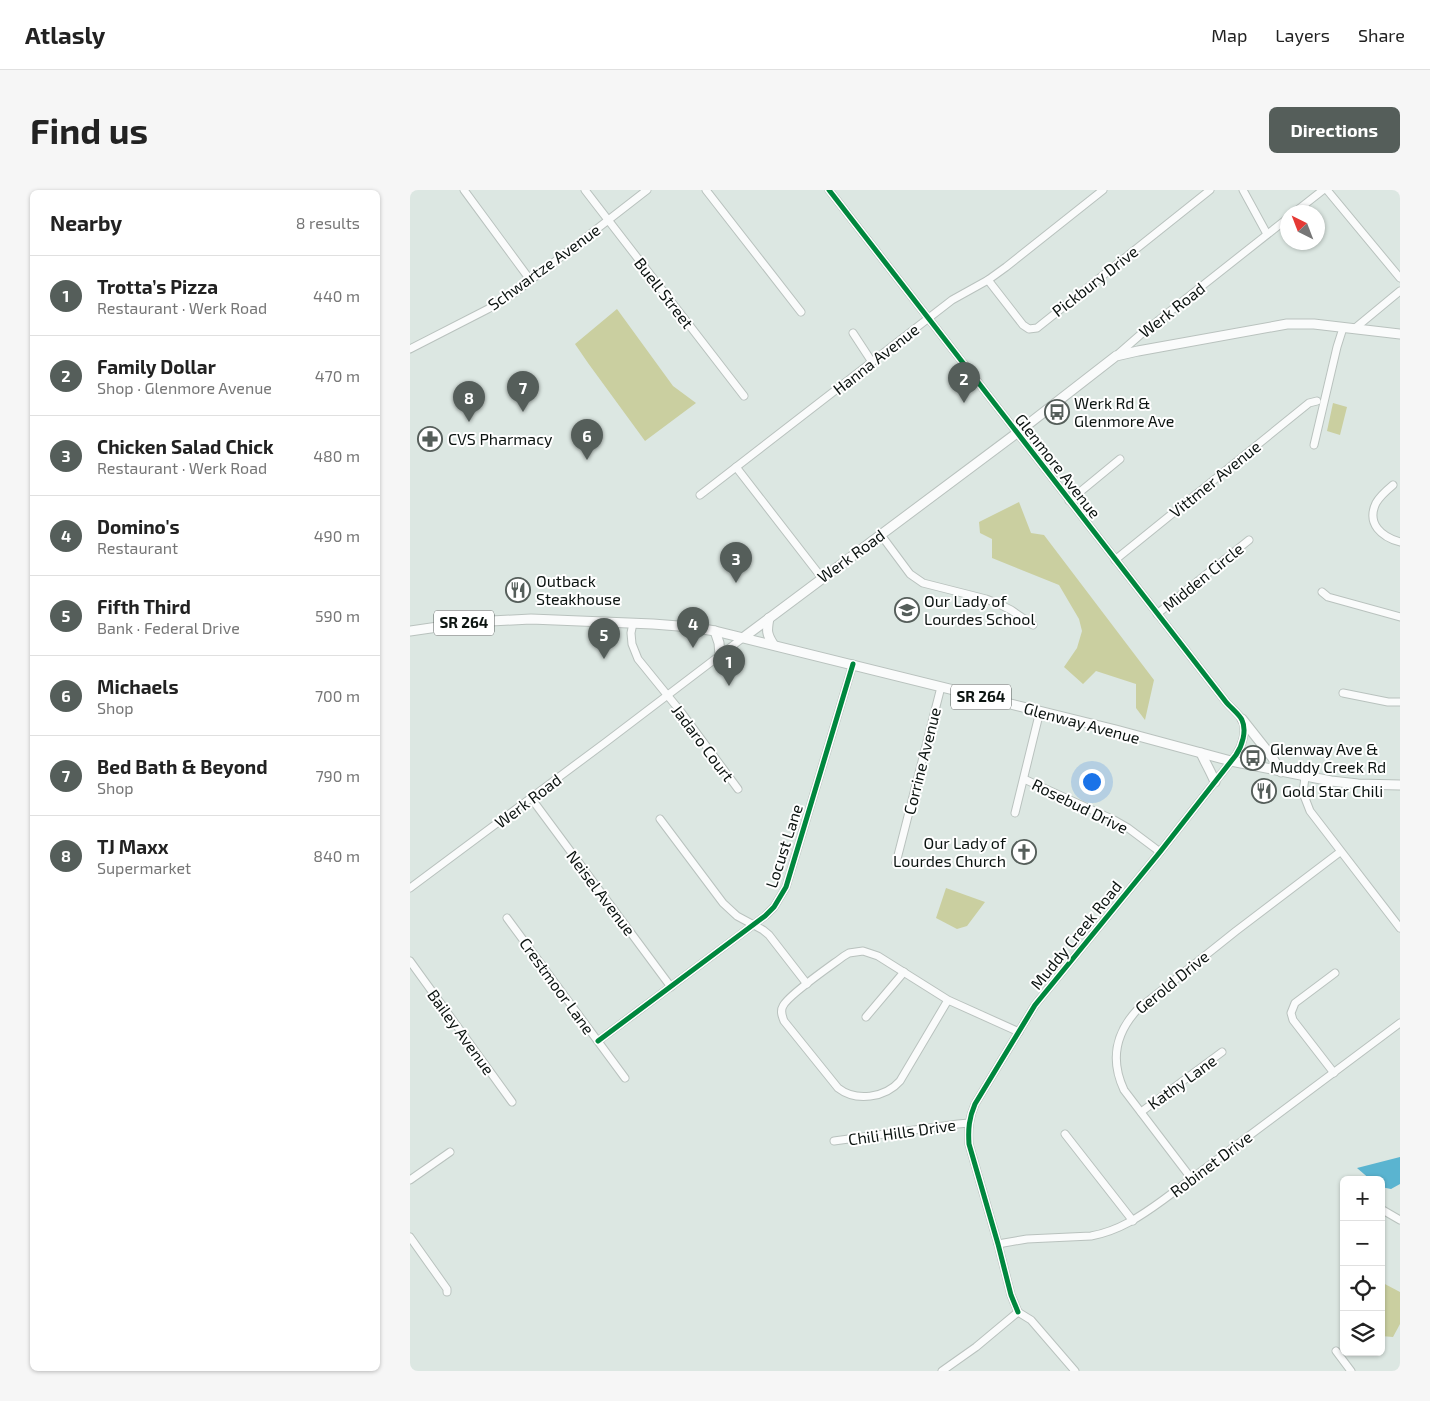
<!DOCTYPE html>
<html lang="en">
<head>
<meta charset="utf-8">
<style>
	body { margin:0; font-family:"Exo 2",sans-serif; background:#f6f6f6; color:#222 }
	.controls { position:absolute; right:15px; bottom:15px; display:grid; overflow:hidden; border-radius:8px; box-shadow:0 1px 4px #0004 }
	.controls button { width:45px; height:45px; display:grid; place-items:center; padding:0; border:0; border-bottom:1px solid #e0e0e0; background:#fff; color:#222; font:25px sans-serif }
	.compass { position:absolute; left:870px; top:15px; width:45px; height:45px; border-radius:50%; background:#fff; box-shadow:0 1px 4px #0004; rotate:318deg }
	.you { position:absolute; left:681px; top:591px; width:18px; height:18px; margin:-12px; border:4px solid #fff; border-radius:50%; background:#1a73e8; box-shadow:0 0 0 8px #1a73e833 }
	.badge { display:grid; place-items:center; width:32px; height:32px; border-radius:50%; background:#555e5a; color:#fff; font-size:16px; font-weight:700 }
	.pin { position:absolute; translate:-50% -41px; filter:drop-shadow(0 1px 2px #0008) }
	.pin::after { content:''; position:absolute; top:26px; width:18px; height:15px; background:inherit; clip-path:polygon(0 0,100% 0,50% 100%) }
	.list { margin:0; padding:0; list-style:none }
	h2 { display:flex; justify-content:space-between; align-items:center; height:65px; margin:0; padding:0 20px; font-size:21px }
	h2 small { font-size:16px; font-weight:400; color:#767676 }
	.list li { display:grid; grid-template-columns:32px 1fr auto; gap:15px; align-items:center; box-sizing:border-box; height:80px; padding:0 20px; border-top:1px solid #e0e0e0 }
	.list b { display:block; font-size:19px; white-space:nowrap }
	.list p { margin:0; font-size:16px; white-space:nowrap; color:#767676 }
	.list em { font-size:16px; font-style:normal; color:#767676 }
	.icon { flex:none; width:28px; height:28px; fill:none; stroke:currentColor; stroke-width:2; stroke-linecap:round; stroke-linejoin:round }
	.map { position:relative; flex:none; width:990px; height:1181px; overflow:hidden; border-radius:8px }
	header { display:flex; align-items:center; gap:30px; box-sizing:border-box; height:70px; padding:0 25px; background:#fff; border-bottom:1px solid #e0e0e0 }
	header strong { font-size:24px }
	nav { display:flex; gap:28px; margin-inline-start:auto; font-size:18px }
	.intro { display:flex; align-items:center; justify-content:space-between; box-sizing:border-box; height:120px; padding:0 30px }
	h1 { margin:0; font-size:35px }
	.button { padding:12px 22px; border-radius:8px; background:#555e5a; color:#fff; font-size:18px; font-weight:700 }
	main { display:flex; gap:30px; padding:0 30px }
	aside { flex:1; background:#fff; border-radius:8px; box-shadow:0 1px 4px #0004 }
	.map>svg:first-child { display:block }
</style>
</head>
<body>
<header>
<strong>Atlasly</strong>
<nav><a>Map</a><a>Layers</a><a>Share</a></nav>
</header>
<div class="intro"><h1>Find us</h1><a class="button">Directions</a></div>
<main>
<aside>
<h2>Nearby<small>8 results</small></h2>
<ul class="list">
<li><span class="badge">1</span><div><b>Trotta’s Pizza</b><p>Restaurant · Werk Road</p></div><em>440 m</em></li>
<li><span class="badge">2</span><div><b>Family Dollar</b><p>Shop · Glenmore Avenue</p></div><em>470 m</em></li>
<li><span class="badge">3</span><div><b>Chicken Salad Chick</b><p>Restaurant · Werk Road</p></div><em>480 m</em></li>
<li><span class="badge">4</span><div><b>Domino's</b><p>Restaurant</p></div><em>490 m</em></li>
<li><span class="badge">5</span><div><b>Fifth Third</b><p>Bank · Federal Drive</p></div><em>590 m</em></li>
<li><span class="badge">6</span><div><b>Michaels</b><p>Shop</p></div><em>700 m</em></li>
<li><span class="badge">7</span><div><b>Bed Bath &amp; Beyond</b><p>Shop</p></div><em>790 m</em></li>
<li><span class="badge">8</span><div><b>TJ Maxx</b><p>Supermarket</p></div><em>840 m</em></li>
</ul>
</aside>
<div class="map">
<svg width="990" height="1181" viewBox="0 0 990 1181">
	<rect width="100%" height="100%" fill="#dce7e2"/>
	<g fill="#cacfa0">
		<polygon points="207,119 263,196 286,213 235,251 178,173 165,154"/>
		<polygon points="923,213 937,217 930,245 917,241"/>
		<polygon points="609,312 621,343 634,345 744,490 735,530 726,518 726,494 686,481 673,494 654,477 667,458 672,441 669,429 649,395 582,368 582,349 570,343 569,332"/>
		<polygon points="536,698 575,712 557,736 547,739 526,728"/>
		<polygon points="971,1092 990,1102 990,1134 983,1147 971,1146"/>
	</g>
	<polygon fill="#5ab4d0" points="990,967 990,994 981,999 971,997 971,990 961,990 947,978"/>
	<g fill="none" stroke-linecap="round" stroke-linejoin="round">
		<defs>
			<g id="minor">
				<polyline points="54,0 121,91"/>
				<polyline points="175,0 334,206"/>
				<polyline points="296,0 391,122"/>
				<path d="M419,0l397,512c4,5 14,13 16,18 5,11 0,26 -6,35l-76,97 -125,153 -60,99c-6,14 -7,25 -6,40l29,100 13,51 7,17"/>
				<polyline points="833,0 857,44"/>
				<polyline points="917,0 990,88"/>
				<polyline points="885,22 913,0"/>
				<polyline points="578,90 613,135 619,139 627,138 800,0"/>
				<polyline points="944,139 990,101"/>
				<polyline points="443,143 462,172"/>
				<polyline points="0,159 78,119 103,104 237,0"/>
				<polyline points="706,166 730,145 878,28"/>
				<polyline points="904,255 927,157 933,138"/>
				<polyline points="326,277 412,388"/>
				<path d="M983,295c-6,5 -13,11 -17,18 -10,21 6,34 24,39"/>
				<polyline points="290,305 542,110 578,90 596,77 693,0"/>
				<polyline points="659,311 710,269"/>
				<polyline points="471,345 500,384 513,393 576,409 589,414 601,420 623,435"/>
				<polyline points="705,370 899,213 907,211"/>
				<polyline points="912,402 918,407 990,427"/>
				<polyline points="747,424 839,350"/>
				<polyline points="223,433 221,443 222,454 228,469 271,522 328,599"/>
				<polyline points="933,503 978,512 990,512"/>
				<polyline points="895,587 893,603 900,621 990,738"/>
				<polyline points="614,589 704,630 718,638 750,662"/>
				<polyline points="121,608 261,797"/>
				<polyline points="605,623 630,521"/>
				<polyline points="250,629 313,713 327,726 353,740 359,745 397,794"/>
				<polyline points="486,673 531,497"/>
				<polyline points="0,698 196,552 334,447"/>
				<polyline points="97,728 215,888"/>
				<polyline points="0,771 102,912"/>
				<path d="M538,810l-48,81c-15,17 -44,21 -62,7l-54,-67c-2,-5 -4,-10 -1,-15 5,-11 49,-41 61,-50l5,-3 14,-2 15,5 70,44 71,32"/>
				<polyline points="456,827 494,782"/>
				<polyline points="188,851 355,726 364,717 376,697 443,474"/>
				<polyline points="924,883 883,830 881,823 885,813 925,783"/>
				<polyline points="731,922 812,862"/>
				<polyline points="655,944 723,1031"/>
				<polyline points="424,951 548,934 559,933"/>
				<path d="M781,988l-67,-88c-14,-30 -9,-56 13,-80l99,-79 104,-79"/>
				<polyline points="0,990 40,962"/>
				<polyline points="971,1019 990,1030"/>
				<polyline points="0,1047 37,1099 37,1102"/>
				<path d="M588,1054l29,-5 64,-3c28,-5 50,-20 72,-36l237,-177"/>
				<polyline points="608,1122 621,1130 665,1181"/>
				<polyline points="926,1161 941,1181"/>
				<polyline points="532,1181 566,1157 608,1122"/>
			</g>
			<g id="major">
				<path d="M359,428c-2,12 -3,15 4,26"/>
				<polyline points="0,441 62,432 121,429 243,434 281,437 305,441 706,540 821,571 921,591 948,594 990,595"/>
				<polyline points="305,441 309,453 310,465"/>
				<polyline points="334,447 607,243 706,166 728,161 877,134 904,134 990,144"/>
				<polyline points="832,529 862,567 871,582"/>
				<path d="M791,563c5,11 10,19 14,29"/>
			</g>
		</defs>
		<use href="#minor" stroke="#b9c2be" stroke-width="9"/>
		<use href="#major" stroke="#b9c2be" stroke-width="11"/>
		<use href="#minor" stroke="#fafbfb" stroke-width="7"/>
		<use href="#major" stroke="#fafbfb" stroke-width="9"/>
		<defs>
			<g id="cycleway">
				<path d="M419,0l397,512c4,5 14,13 16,18 5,11 0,26 -6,35l-76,97 -125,153 -60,99c-6,14 -7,25 -6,40l29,100 13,51 7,17"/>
				<polyline points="188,851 355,726 364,717 376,697 443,474"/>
			</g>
		</defs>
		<use href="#cycleway" stroke="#fff" stroke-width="8"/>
		<use href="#cycleway" stroke="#00873e" stroke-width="5"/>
	</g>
	<defs>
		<symbol id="bus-ring" viewBox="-11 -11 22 22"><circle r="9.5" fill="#fff" stroke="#555e5a" stroke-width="1.5"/><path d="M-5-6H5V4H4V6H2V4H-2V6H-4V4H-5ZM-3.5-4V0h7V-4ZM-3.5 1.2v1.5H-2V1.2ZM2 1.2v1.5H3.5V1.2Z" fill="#555e5a"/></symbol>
		<symbol id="pharmacy-ring" viewBox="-11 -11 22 22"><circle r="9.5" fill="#fff" stroke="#555e5a" stroke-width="1.5"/><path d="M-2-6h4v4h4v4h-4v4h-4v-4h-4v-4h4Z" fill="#555e5a"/></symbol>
		<symbol id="restaurant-ring" viewBox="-11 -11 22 22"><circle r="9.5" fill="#fff" stroke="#555e5a" stroke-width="1.5"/><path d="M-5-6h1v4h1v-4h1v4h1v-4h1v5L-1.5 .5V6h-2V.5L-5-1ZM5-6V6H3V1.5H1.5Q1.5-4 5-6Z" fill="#555e5a"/></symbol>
		<symbol id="school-ring" viewBox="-11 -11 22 22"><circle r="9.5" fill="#fff" stroke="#555e5a" stroke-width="1.5"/><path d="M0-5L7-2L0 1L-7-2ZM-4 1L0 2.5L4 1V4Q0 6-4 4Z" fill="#555e5a"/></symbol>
		<symbol id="church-ring" viewBox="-11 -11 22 22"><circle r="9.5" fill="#fff" stroke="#555e5a" stroke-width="1.5"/><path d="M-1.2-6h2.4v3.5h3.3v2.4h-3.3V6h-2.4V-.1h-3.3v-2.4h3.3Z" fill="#555e5a"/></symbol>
	</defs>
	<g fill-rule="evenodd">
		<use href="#bus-ring" x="633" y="208" width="28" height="28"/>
		<use href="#pharmacy-ring" x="6" y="235" width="28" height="28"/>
		<use href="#restaurant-ring" x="94" y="386" width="28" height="28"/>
		<use href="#school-ring" x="483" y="406" width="28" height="28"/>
		<use href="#bus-ring" x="829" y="554" width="28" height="28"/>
		<use href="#restaurant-ring" x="840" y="587" width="28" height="28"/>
		<use href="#church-ring" x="600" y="648" width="28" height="28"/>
	</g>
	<g text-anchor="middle" stroke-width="4" stroke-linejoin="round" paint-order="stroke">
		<g fill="#fff" stroke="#555a58" stroke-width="1">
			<rect x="24" y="420.5" width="60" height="25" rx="4"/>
			<rect x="541" y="494.5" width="60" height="25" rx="4"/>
		</g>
		<g font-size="15" font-weight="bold" fill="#0c1411">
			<text x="54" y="438">SR 264</text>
			<text x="571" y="512">SR 264</text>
		</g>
		<g font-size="16" fill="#0c1411" stroke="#fff">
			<text transform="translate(134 77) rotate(-36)" y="6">Schwartze Avenue</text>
			<text transform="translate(685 91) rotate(-38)" y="6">Pickbury Drive</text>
			<text transform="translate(254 103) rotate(52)" y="6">Buell Street</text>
			<text transform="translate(762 120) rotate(-38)" y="6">Werk Road</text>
			<text transform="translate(466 169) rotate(-38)" y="6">Hanna Avenue</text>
			<text transform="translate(648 276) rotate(52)" y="6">Glenmore Avenue</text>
			<text transform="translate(805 289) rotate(-39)" y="6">Vittmer Avenue</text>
			<text transform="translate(441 366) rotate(-36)" y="6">Werk Road</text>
			<text transform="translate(793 387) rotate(-39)" y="6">Midden Circle</text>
			<text transform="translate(672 533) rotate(15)" y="6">Glenway Avenue</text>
			<text transform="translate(293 553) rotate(53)" y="6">Jadaro Court</text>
			<text transform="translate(512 571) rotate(-76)" y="6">Corrine Avenue</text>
			<text transform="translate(118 611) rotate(-37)" y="6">Werk Road</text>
			<text transform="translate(670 616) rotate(26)" y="6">Rosebud Drive</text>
			<text transform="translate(374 656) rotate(-72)" y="6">Locust Lane</text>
			<text transform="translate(191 703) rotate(53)" y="6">Neisel Avenue</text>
			<text transform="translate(666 745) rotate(-51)" y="6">Muddy Creek Road</text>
			<text transform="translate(762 792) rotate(-39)" y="6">Gerold Drive</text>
			<text transform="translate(147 796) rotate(54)" y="6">Crestmoor Lane</text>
			<text transform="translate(51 842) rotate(54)" y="6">Bailey Avenue</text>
			<text transform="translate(772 892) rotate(-36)" y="6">Kathy Lane</text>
			<text transform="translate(492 942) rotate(-8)" y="6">Chili Hills Drive</text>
			<text transform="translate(801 974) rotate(-37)" y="6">Robinet Drive</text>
		</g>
		<g font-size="16" fill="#0c1411" stroke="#fff" text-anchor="start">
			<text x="664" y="219">Werk Rd &amp;<tspan x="664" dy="18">Glenmore Ave</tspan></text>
			<text x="38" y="255">CVS Pharmacy</text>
			<text x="126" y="397">Outback<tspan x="126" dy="18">Steakhouse</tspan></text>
			<text x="514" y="417">Our Lady of<tspan x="514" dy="18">Lourdes School</tspan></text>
			<text x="860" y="565">Glenway Ave &amp;<tspan x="860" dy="18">Muddy Creek Rd</tspan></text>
			<text x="872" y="607">Gold Star Chili</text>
			<text x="596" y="659" text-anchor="end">Our Lady of<tspan x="596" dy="18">Lourdes Church</tspan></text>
		</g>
	</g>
</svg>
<div class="controls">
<button>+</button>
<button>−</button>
<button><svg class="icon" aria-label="locate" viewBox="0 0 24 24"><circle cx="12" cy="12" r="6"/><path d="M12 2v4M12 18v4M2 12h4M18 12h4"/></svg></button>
<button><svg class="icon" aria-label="layers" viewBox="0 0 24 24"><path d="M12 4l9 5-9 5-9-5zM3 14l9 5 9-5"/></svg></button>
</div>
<svg class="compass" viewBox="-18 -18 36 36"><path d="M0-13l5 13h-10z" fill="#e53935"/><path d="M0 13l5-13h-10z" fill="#767676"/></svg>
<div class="you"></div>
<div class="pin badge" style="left:319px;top:496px">1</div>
<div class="pin badge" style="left:554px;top:213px">2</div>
<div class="pin badge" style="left:326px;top:393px">3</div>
<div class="pin badge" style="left:283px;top:458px">4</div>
<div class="pin badge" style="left:194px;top:469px">5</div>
<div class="pin badge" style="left:177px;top:270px">6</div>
<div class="pin badge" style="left:113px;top:222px">7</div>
<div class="pin badge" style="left:59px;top:232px">8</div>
</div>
</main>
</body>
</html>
